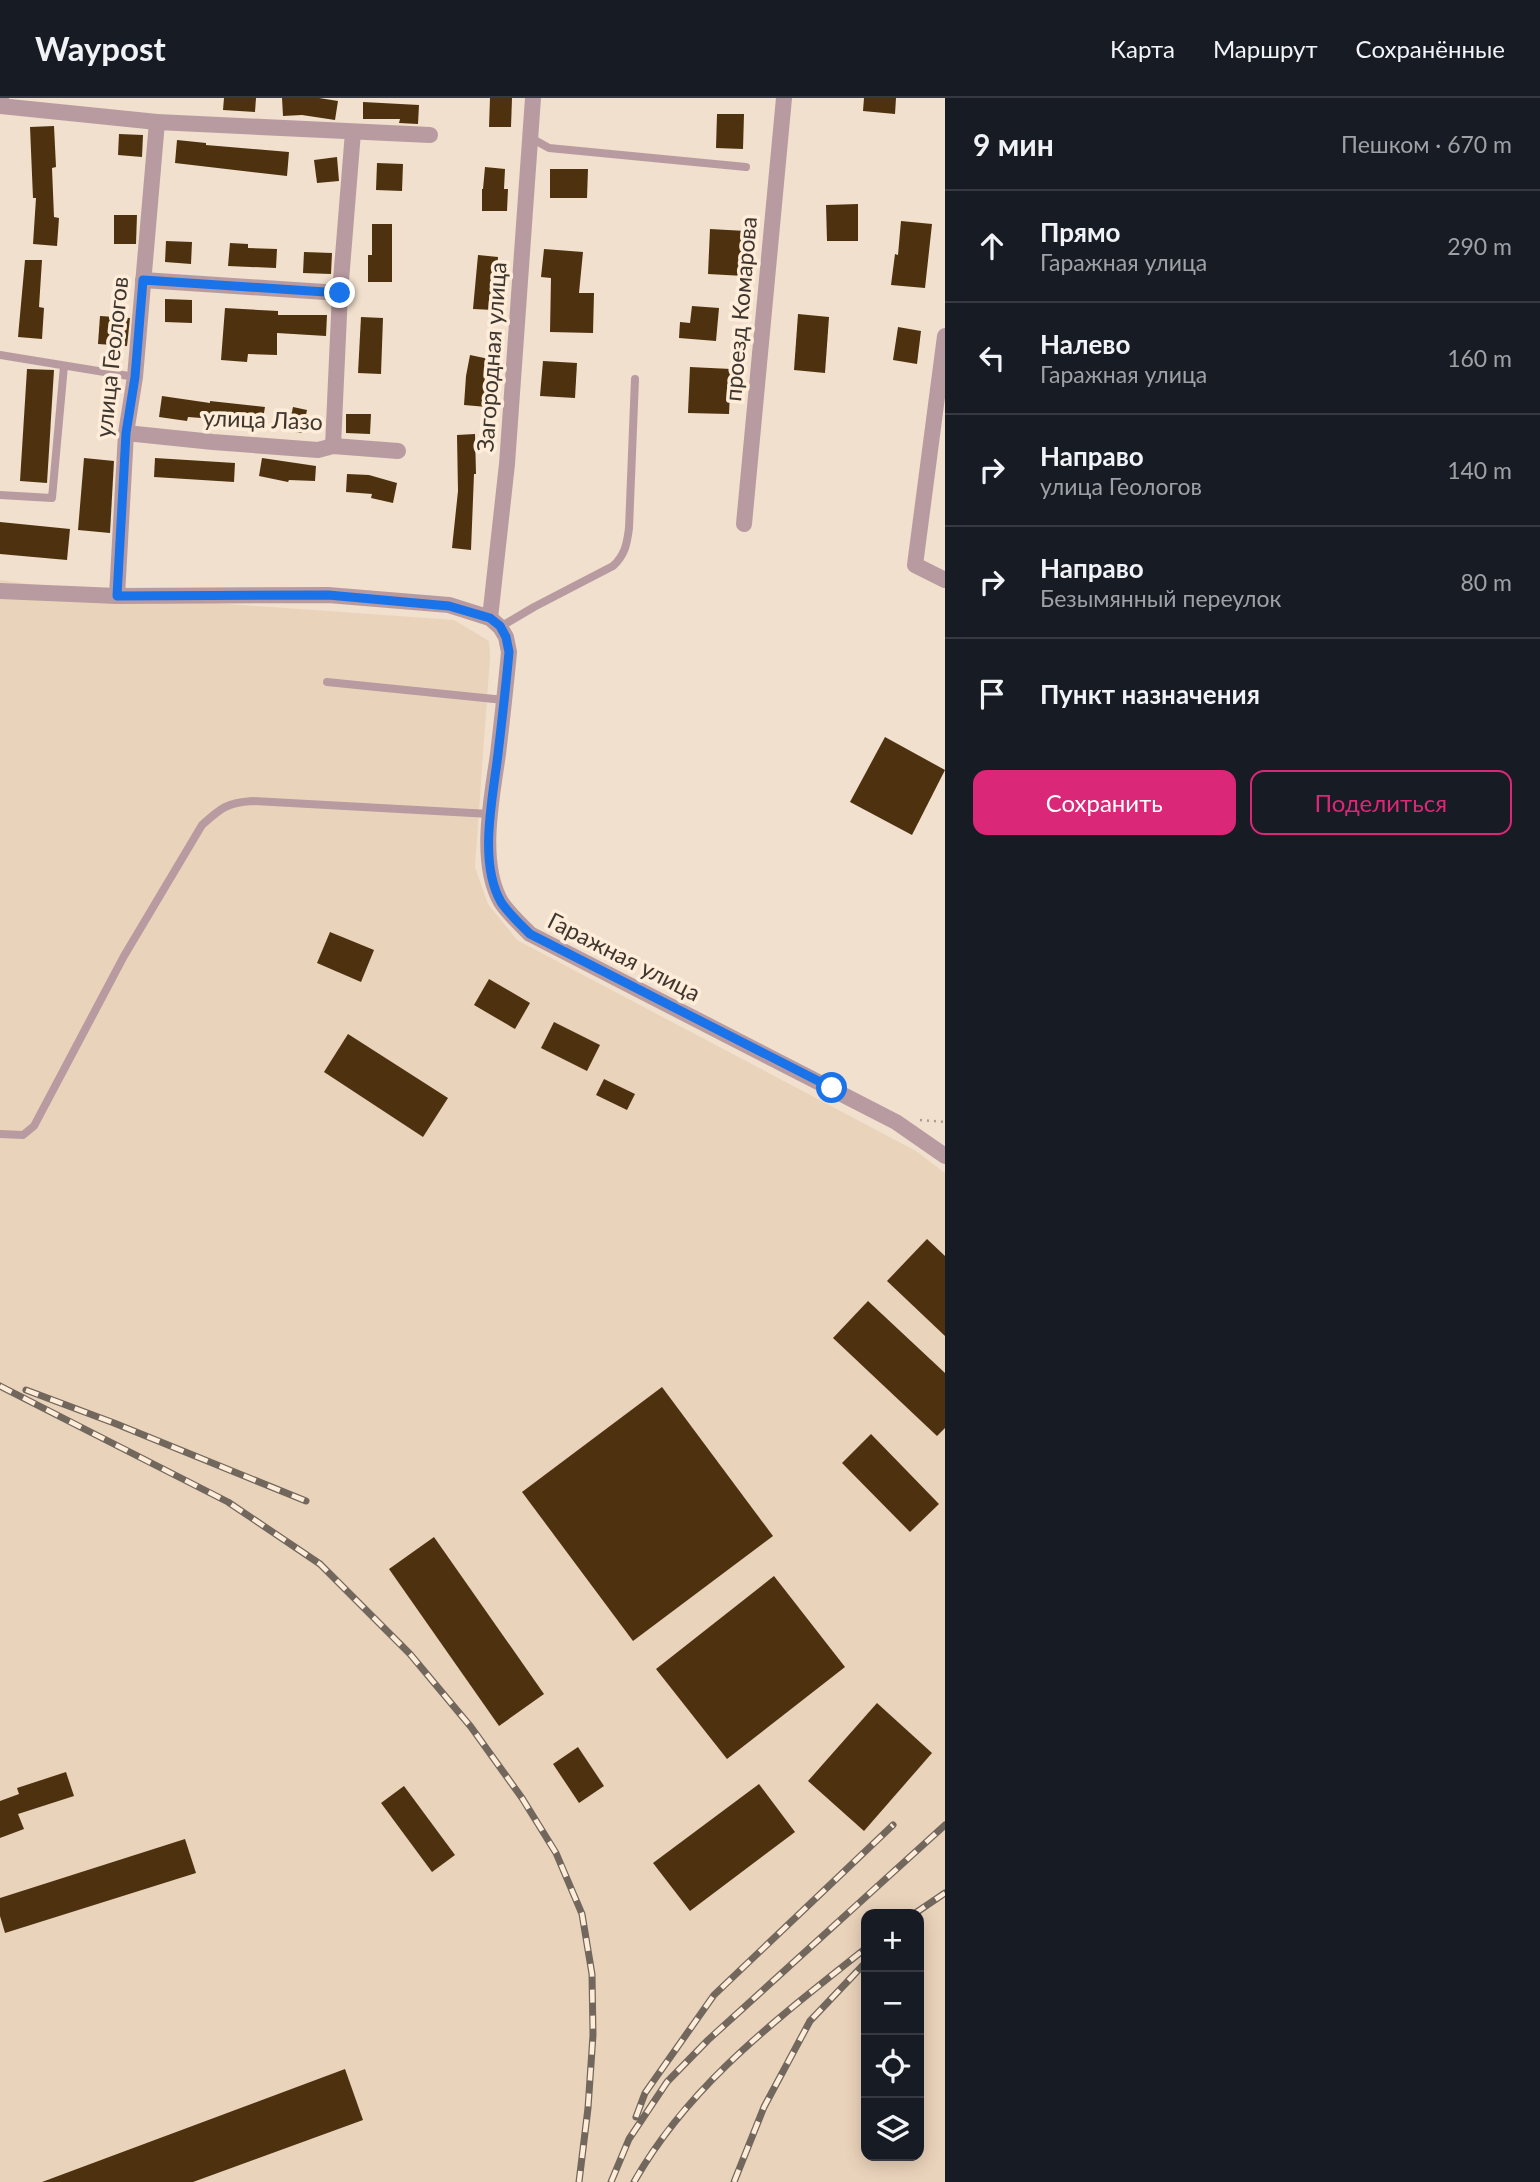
<!DOCTYPE html>
<html lang="ru">
<head>
<meta charset="utf-8">
<style>
	body { margin:0; font-family:Lato,sans-serif; background:#20242c; color:#f1f3f6 }
	.controls { position:absolute; right:21px; bottom:21px; display:grid; overflow:hidden; border-radius:14px; box-shadow:0 4px 18px #0003 }
	.controls button { width:63px; height:63px; display:grid; place-items:center; padding:0; border:0; border-bottom:2px solid #363941; background:#171b24; color:#f1f3f6; font:35px sans-serif }
	.stop { position:absolute; width:21px; height:21px; margin:-16px; border:5px solid #1a73e8; border-radius:50%; background:#fff }
	.stop.end { background:#1a73e8; border-color:#fff; box-shadow:0 2px 7px #0008 }
	.list { margin:0; padding:0; list-style:none }
	h2 { display:flex; justify-content:space-between; align-items:center; height:91px; margin:0; padding:0 28px; font-size:30px }
	h2 small { font-size:23px; font-weight:400; color:#9ea1a6 }
	.list li { display:grid; grid-template-columns:46px 1fr auto; gap:21px; align-items:center; box-sizing:border-box; height:112px; padding:0 28px; border-top:2px solid #363941 }
	.list b { display:block; font-size:26px; white-space:nowrap }
	.list p { margin:0; font-size:23px; white-space:nowrap; color:#9ea1a6 }
	.list em { font-size:23px; font-style:normal; color:#9ea1a6 }
	.actions { display:flex; gap:14px; padding:21px 28px }
	.actions a { flex:1; padding:16px 0; border:2px solid #db2777; border-radius:14px; text-align:center; font-size:24px; color:#db2777 }
	.actions .main { background:#db2777; color:#fff }
	.icon { flex:none; width:38px; height:38px; fill:none; stroke:currentColor; stroke-width:2; stroke-linecap:round; stroke-linejoin:round }
	.map { position:relative; flex:none; width:945px; height:2084px; overflow:hidden }
	header { display:flex; align-items:center; gap:42px; box-sizing:border-box; height:98px; padding:0 35px; background:#171b24; border-bottom:2px solid #363941 }
	header strong { font-size:33px }
	nav { display:flex; gap:38px; margin-inline-start:auto; font-size:24px }
	main { display:flex }
	aside { flex:1; background:#171b24 }
	.map>svg:first-child { display:block }
</style>
</head>
<body>
<header>
<strong>Waypost</strong>
<nav><a>Карта</a><a>Маршрут</a><a>Сохранённые</a></nav>
</header>
<main>
<div class="map">
<svg width="945" height="2084" viewBox="0 0 945 2084">
	<rect width="100%" height="100%" fill="#f1e0cd"/>
	<path fill="#ead3bb" fill-rule="evenodd" d="M0,482l117,16 337,24 35,21 1,16 -15,210 13,37 29,36 399,211 29,22v1009h-945zM866,1816h53v242h-53z"/>
	<g fill="#4e320f">
		<polygon points="224,0 256,0 255,14 223,12"/>
		<polygon points="282,0 319,0 338,3 335,22 302,17 283,18"/>
		<polygon points="490,0 512,0 511,29 489,29"/>
		<polygon points="864,0 896,0 895,16 863,13"/>
		<polygon points="363,4 419,7 418,26 399,25 400,21 363,21"/>
		<polygon points="717,16 744,16 743,51 716,50"/>
		<polygon points="54,28 56,69 52,70 54,119 59,120 57,148 33,146 36,100 33,100 30,29"/>
		<polygon points="119,36 143,37 142,59 118,57"/>
		<polygon points="177,42 206,45 206,47 289,54 287,78 175,65"/>
		<polygon points="337,59 339,83 317,85 314,62"/>
		<polygon points="377,65 403,66 402,93 376,92"/>
		<polygon points="485,69 505,71 504,91 508,91 507,113 482,113 482,91 483,91"/>
		<polygon points="550,71 588,71 587,100 550,100"/>
		<polygon points="858,106 858,143 827,143 826,107"/>
		<polygon points="114,117 137,117 136,146 114,146"/>
		<polygon points="901,123 932,126 925,190 891,187 895,156 898,157"/>
		<polygon points="372,126 392,126 392,184 368,184 368,157 372,157"/>
		<polygon points="710,131 746,133 744,178 708,176"/>
		<polygon points="166,143 192,144 191,166 165,164"/>
		<polygon points="230,145 248,146 248,150 277,151 276,170 228,168"/>
		<polygon points="544,151 583,154 579,195 594,195 593,235 550,234 551,180 541,179"/>
		<polygon points="304,154 332,155 331,176 303,175"/>
		<polygon points="478,157 498,159 494,212 473,211"/>
		<polygon points="25,162 42,162 39,209 44,210 42,241 18,239"/>
		<polygon points="165,201 192,202 192,225 165,224"/>
		<polygon points="692,208 719,210 716,243 679,240 680,224 690,225"/>
		<polygon points="225,210 278,213 278,217 327,217 326,238 277,235 277,257 248,256 247,264 221,262"/>
		<polygon points="798,216 829,219 825,275 794,272"/>
		<polygon points="100,218 130,220 127,248 98,246"/>
		<polygon points="361,219 383,220 381,276 358,275"/>
		<polygon points="898,229 921,233 917,266 893,262"/>
		<polygon points="470,257 489,261 484,285 488,285 487,309 464,307 466,278"/>
		<polygon points="543,263 577,265 575,300 540,298"/>
		<polygon points="690,269 731,271 729,316 688,315"/>
		<polygon points="27,271 54,272 47,385 20,383"/>
		<polygon points="162,298 210,305 210,303 265,309 261,332 240,328 241,323 188,319 187,323 159,319"/>
		<polygon points="293,309 307,312 302,335 288,333"/>
		<polygon points="346,316 371,316 370,336 346,335"/>
		<polygon points="475,336 476,376 474,376 471,452 452,450 458,393 457,337"/>
		<polygon points="84,360 114,363 110,435 78,432"/>
		<polygon points="155,360 235,365 234,384 154,379"/>
		<polygon points="262,360 316,368 315,383 289,382 288,384 259,378"/>
		<polygon points="347,376 369,377 397,385 393,405 371,400 372,396 346,394"/>
		<polygon points="0,424 70,431 67,462 0,456"/>
		<polygon points="885,639 945,672 912,737 850,704"/>
		<polygon points="330,834 374,852 361,884 317,865"/>
		<polygon points="489,881 530,905 515,931 474,907"/>
		<polygon points="554,924 600,947 587,973 541,950"/>
		<polygon points="348,936 448,1000 423,1039 324,974"/>
		<polygon points="604,981 635,996 627,1012 596,997"/>
		<polygon points="927,1141 945,1158 945,1238 887,1183"/>
		<polygon points="868,1203 945,1275 945,1330 937,1338 833,1240"/>
		<polygon points="662,1289 773,1438 633,1543 522,1394"/>
		<polygon points="871,1336 939,1406 910,1434 842,1365"/>
		<polygon points="434,1439 544,1596 499,1628 389,1471"/>
		<polygon points="774,1478 845,1569 727,1661 656,1571"/>
		<polygon points="877,1605 932,1655 864,1733 808,1683"/>
		<polygon points="578,1649 604,1688 579,1705 553,1666"/>
		<polygon points="66,1674 74,1698 18,1716 24,1731 0,1740 0,1703 19,1696 17,1690"/>
		<polygon points="759,1686 795,1734 690,1813 653,1765"/>
		<polygon points="404,1688 455,1757 432,1774 381,1705"/>
		<polygon points="185,1741 196,1775 5,1835 0,1818 0,1800"/>
		<polygon points="345,1971 363,2022 193,2084 42,2084"/>
	</g>
	<g fill="none" stroke-linecap="round" stroke-linejoin="round">
		<polyline stroke="#ab9e90" stroke-width="2.5" stroke-dasharray="2 5" stroke-linecap="butt" points="920,1022 945,1024"/>
		<g stroke="#b89ba0" stroke-width="8">
			<polyline points="531,40 549,50 746,69"/>
			<polyline points="0,257 135,279"/>
			<polyline points="0,397 52,400 64,268"/>
			<path d="M500,529l34,-20 79,-41c12,-11 14,-22 16,-38l6,-149"/>
			<polyline points="327,584 504,602"/>
			<path d="M0,1036l23,1 11,-9 90,-170 78,-131c19,-17 24,-22 50,-24l238,13"/>
		</g>
		<g stroke="#b89ba0" stroke-width="16">
			<polyline points="0,8 157,24 430,37"/>
			<polyline points="143,182 340,195"/>
			<polyline points="945,238 915,467 945,482"/>
			<polyline points="126,335 213,344 318,352 333,348 398,353"/>
			<polyline points="333,348 340,195 353,34"/>
			<polyline points="744,426 784,0"/>
			<path d="M0,493l117,5 211,-1 121,10 41,13 10,9 6,10 3,15c-3,34 -7,68 -11,102 -6,43 -20,108 3,148 8,12 19,22 29,32l366,188 49,34"/>
			<polyline points="117,498 126,335 135,279 157,24"/>
			<polyline points="490,520 507,366 533,0"/>
		</g>
		<polyline stroke="#b89ba0" stroke-width="18" points="0,3 0,0"/>
		<defs>
			<g id="rail">
				<polyline points="0,1288 228,1404 320,1466 410,1556 471,1629 522,1700 556,1755 582,1816 592,1876 593,1937 588,2010 579,2084"/>
				<polyline points="26,1292 114,1325 306,1403"/>
				<polyline points="914,1816 945,1795"/>
				<polyline points="636,2019 645,1995 714,1897 893,1727"/>
				<polyline points="611,2084 629,2041 667,1984 708,1942 945,1727"/>
				<path d="M634,2084c56,-99 145,-164 232,-234"/>
				<polyline points="734,2084 764,2009 810,1923 866,1864"/>
			</g>
		</defs>
		<use href="#rail" stroke="#71675d" stroke-width="7"/>
		<use href="#rail" stroke="#ffedda" stroke-width="4.5" stroke-dasharray="13" stroke-linecap="butt"/>
	</g>
	<g fill="none" stroke-linecap="round" stroke-linejoin="round">
		<path stroke="#1a73e8" stroke-width="9" d="M340,195l-197,-13 -8,97 -9,56 -9,163 211,-1 121,11 41,12 10,8 6,11 3,15c-3,34 -7,68 -11,102 -5,43 -20,108 3,148 8,12 19,22 29,32l302,154"/>
	</g>
	<g text-anchor="middle" stroke-width="7" stroke-linejoin="round" paint-order="stroke">
		<g font-size="23" fill="#3e3730" stroke="#ffedda">
			<text transform="translate(741 211) rotate(-85)" y="8">проезд Комарова</text>
			<text transform="translate(112 259) rotate(-84)" y="8">улица Геологов</text>
			<text transform="translate(492 259) rotate(-86)" y="8">Загородная улица</text>
			<text transform="translate(263 322) rotate(2)" y="8">улица Лазо</text>
			<text transform="translate(624 859) rotate(27)" y="8">Гаражная улица</text>
		</g>
	</g>
</svg>
<div class="controls">
<button>+</button>
<button>−</button>
<button><svg class="icon" aria-label="locate" viewBox="0 0 24 24"><circle cx="12" cy="12" r="6"/><path d="M12 2v4M12 18v4M2 12h4M18 12h4"/></svg></button>
<button><svg class="icon" aria-label="layers" viewBox="0 0 24 24"><path d="M12 4l9 5-9 5-9-5zM3 14l9 5 9-5"/></svg></button>
</div>
<div class="stop" style="left:832px;top:990px"></div>
<div class="stop end" style="left:340px;top:195px"></div>
</div>
<aside>
<h2>9 мин<small>Пешком · 670 m</small></h2>
<ul class="list">
<li><svg class="icon" aria-label="ahead" viewBox="0 0 24 24"><path d="M12 20V5M6 11l6-6 6 6"/></svg><div><b>Прямо</b><p>Гаражная улица</p></div><em>290 m</em></li>
<li><svg class="icon" aria-label="left" viewBox="0 0 24 24"><path d="M17 20v-9H6M10 6l-5 5 5 5"/></svg><div><b>Налево</b><p>Гаражная улица</p></div><em>160 m</em></li>
<li><svg class="icon" aria-label="right" viewBox="0 0 24 24"><path d="M7 20v-9h11M14 6l5 5-5 5"/></svg><div><b>Направо</b><p>улица Геологов</p></div><em>140 m</em></li>
<li><svg class="icon" aria-label="right" viewBox="0 0 24 24"><path d="M7 20v-9h11M14 6l5 5-5 5"/></svg><div><b>Направо</b><p>Безымянный переулок</p></div><em>80 m</em></li>
<li><svg class="icon" aria-label="arrive" viewBox="0 0 24 24"><path d="M6 21V4h12l-3 4 3 4H6"/></svg><div><b>Пункт назначения</b></div></li>
</ul>
<div class="actions"><a class="main">Сохранить</a><a>Поделиться</a></div>
</aside>
</main>
</body>
</html>
